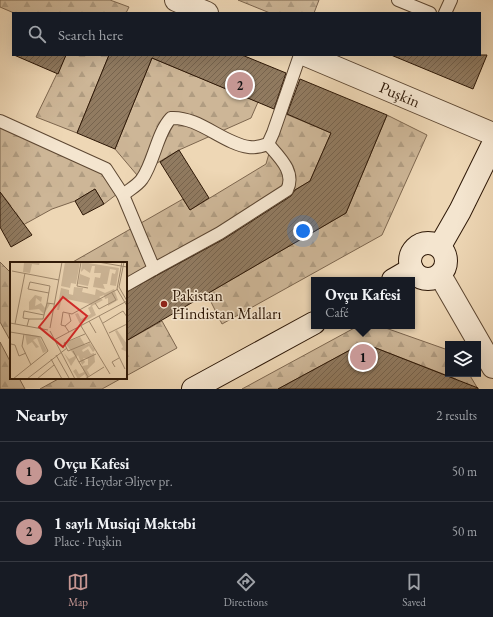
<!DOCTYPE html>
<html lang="en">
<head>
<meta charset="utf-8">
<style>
	body { margin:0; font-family:"EB Garamond",serif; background:#242831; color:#f1f3f6 }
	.controls { position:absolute; right:12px; bottom:12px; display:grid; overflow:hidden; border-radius:0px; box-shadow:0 4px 16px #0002 }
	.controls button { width:36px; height:36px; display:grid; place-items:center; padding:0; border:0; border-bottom:1px solid #363941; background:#171b24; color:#f1f3f6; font:20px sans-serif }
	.you { position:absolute; left:303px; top:231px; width:14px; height:14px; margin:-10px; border:3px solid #fff; border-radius:50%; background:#1a73e8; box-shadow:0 0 0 6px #1a73e833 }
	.badge { display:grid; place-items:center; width:26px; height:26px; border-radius:50%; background:#c59692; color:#111; font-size:13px; font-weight:700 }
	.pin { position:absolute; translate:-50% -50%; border:2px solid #fff; box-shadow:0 1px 4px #0006 }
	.popup { position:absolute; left:311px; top:277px; width:104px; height:52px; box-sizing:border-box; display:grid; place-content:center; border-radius:0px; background:#171b24; filter:drop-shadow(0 1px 3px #0005); font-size:13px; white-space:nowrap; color:#9ea1a6 }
	.popup b { font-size:15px; color:#f1f3f6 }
	.popup::after { content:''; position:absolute; left:50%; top:100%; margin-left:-8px; border:8px solid transparent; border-top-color:#171b24 }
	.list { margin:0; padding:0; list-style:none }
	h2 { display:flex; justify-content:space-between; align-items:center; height:52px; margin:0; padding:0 16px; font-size:17px }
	h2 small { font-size:13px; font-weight:400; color:#9ea1a6 }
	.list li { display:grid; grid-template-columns:26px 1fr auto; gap:12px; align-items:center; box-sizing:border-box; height:60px; padding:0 16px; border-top:1px solid #363941 }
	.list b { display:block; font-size:15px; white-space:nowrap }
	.list p { margin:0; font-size:13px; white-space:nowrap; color:#9ea1a6 }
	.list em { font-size:13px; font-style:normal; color:#9ea1a6 }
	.icon { flex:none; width:22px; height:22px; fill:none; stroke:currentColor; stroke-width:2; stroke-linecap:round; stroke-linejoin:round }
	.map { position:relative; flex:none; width:493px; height:389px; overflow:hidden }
	.search { position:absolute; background:#171b24; box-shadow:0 4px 16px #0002; left:12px; right:12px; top:12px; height:44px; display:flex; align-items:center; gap:10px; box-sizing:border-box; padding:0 14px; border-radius:0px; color:#9ea1a6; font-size:15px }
	.sheet { height:172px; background:#171b24 }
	nav { display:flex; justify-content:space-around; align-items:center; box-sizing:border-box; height:56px; border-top:1px solid #363941; background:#171b24; font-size:11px; color:#9ea1a6 }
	nav a { display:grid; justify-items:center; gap:2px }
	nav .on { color:#c59692 }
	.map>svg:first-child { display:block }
</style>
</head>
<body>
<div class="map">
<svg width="493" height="389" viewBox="0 0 493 389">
	<defs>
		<pattern id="forest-firs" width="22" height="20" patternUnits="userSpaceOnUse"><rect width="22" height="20" fill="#cdb697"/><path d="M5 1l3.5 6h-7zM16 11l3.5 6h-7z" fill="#b09c81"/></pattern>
		<pattern id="building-hatch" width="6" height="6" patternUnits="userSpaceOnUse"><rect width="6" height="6" fill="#917b61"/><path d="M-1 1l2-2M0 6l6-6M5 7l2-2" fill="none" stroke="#77644e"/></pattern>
	</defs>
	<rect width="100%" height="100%" fill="#eed7b5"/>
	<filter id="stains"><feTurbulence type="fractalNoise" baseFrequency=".005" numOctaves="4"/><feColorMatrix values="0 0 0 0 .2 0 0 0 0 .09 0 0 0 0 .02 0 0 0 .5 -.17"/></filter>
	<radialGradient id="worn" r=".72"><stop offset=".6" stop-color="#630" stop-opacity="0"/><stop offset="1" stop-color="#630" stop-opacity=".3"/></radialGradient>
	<g fill="url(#forest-firs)" stroke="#7d664e">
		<polygon points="0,0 110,0 129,7 126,13 14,13 0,7"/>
		<polygon points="238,0 319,0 314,13 270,13"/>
		<polygon points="66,55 109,55 77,133 36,117"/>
		<polygon points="152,58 258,102 251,118 179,150 137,175 115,149"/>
		<polygon points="281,112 331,133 310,181 185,255 126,289 126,263 71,263 183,199 190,210 266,164"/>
		<polygon points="387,115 427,135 382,235 222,324 207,294 346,213"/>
		<polygon points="0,127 97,168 117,194 104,204 95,189 75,201 52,209 5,235 0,215 11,206 0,192"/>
		<polygon points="0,262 11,273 11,342 0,322"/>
		<polygon points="162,321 177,348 126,376 126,341"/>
		<polygon points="358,326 380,326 448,350 448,374 469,374 478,389 462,389 456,379 363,343 278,389 242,389"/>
		<polygon points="0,342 11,363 11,378 19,378 25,389 0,389"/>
		<polygon points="60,378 122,378 102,389 40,389"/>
	</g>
	<g fill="url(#building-hatch)" stroke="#2d1706">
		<polygon points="14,55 66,55 58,74"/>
		<polygon points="109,55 242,55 286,73 274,109 152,58 115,149 77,133"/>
		<polygon points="391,55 487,55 473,89"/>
		<polygon points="300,79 387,115 346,213 126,341 126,292 224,239 291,196 295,190 310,181 331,133 287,114"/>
		<polygon points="179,150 209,198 190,210 160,162"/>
		<polygon points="95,189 104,204 83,215 75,201"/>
		<polygon points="0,192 32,235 11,247 0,227"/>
		<polygon points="363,343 478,388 478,389 278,389"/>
	</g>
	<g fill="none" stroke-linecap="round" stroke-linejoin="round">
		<defs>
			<g id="lane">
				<polyline points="398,0 430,13"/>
				<polyline points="445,13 451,0"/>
				<path d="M0,121l106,48 17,26 31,74 66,-36 67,-43c9,-18 -8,-33 -19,-46"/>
				<path d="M123,195c6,-5 15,-10 19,-16 12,-17 15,-46 29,-61 27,-2 53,26 78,29 6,1 13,-1 19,-3l5,-11 27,-78"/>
				<polyline points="126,285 154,269"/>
			</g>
			<g id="street">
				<polyline points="176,0 207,13"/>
				<polyline points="306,55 493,134"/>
				<polyline points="440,275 493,367"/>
			</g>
			<g id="secondary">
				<circle cx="428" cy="261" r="18"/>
				<polyline points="440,246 460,211 493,144"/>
				<polyline points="393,280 412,269"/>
				<polyline points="193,389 314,323"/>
			</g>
		</defs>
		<use href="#lane" stroke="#5d4732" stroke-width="14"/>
		<use href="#street" stroke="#5d4732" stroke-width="24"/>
		<use href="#secondary" stroke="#2d1706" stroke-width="24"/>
		<use href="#lane" stroke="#f4e5cf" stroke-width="12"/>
		<use href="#street" stroke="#f4e5cf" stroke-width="22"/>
		<use href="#secondary" stroke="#f4e5cf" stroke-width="22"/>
	</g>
	<circle fill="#8f2418" stroke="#f4e5cf" stroke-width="1.5" cx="164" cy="304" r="4"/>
	<g text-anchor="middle" stroke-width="3" stroke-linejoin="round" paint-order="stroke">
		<g font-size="16" fill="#2d1706" stroke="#f4e5cf">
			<text transform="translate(400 94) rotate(23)" y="6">Puşkin</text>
		</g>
		<g font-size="16" fill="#2d1706" stroke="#f4e5cf" text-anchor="start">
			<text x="172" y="301">Pakistan<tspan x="172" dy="18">Hindistan Malları</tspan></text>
		</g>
	</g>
	<g transform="translate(10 262)">
		<rect width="117" height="117" fill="#eed7b5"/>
		<path d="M9,0h21l-1,3 -7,-1 -2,9 -7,-1 1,-9z" fill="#cdb697"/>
		<path d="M55,0h15l-4,22 -5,-1 -1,5 -9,-2zM72,0l37,6 -3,18 -6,-1 2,-12 3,1 1,-4 -6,-1 -3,15h-4l2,5 -12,-2 2,-10 5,1 1,-5h-7l1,-7h-3l-2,7 -6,-4 -3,3zM70,12l10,4 -2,8 -10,-2zM64,25l9,1 -1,4 13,3 1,-6 9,4 9,-4 4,11 -10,6v-8l-3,1 -1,-4 -5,2 4,3 -11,6 4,9 -16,9 -5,-10 3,-1 3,6 10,-5 -3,-6 3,-2 -1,-2 -28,-6 -3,12h-2l4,-22 8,2v4l4,1zM25,33l7,2 -1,5 -5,-4 -1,8 6,-3 4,5 2,-5 3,1 -6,10 -5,-5 -10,1v-8zM107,68l10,14v8l-6,-3 2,-2 -8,-16zM15,72l14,2 8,15 -4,2 -6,-15 -4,2 6,7 -3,1 -4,-6 -5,3zM70,75l5,8 5,-2 5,7 -2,2 -4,-6 -7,4 1,2 5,-3 3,5 3,-1 1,9 -8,8 3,5 -4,2 -1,-3 -7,5 -5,-8 3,-2 3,5 5,-2 -2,-6 6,-1v-6l-5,-1 2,4 -3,3 -4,-10 -7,11 -7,-13 5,6 6,-3 -10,-13z" fill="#cdb697"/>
		<path fill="none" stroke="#a18a6f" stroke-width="1" d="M71,0l-4,24 11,2M88,0l29,5M112,0l-5,27 10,17M114,0l-5,25 8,14M2,9l47,9M37,41l3,-17 -20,-4 -2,7 21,4M85,41l4,6 17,-9 -4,-7M89,54l26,53M19,57l-6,-1 1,-7 20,4M79,59l7,12M0,61l38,7M93,61l20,-12 4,6M5,62l10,-51M17,64l2,-7h14l4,-16 7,1M55,64l-4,-1 2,-13 9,2 46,-25M71,64l29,48M40,66l12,-66M40,69l25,48M0,70l31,5 7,14 -35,28M59,70l-4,-6 6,-5 -2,-7M99,71l18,-9M14,72l-2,12 9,19M75,72l-21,9 4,8 22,-9M44,78l73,-39M1,82l4,1 4,11 7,-3M63,89l6,11M46,93l13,23M41,97l11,20M105,105l-3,-5 7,-4M78,115l-9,-15 17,-8M17,117l40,-31M27,117l17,-14M75,117l19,-12"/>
		<path fill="#d62828" fill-opacity="0.15" stroke="#d62828" stroke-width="2" d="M53,35l24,19 -24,31 -24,-20z"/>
		<rect width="117" height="117" fill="none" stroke="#2d1706" stroke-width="2"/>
	</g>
	<rect width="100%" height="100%" filter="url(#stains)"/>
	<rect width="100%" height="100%" fill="url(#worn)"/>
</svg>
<div class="controls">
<button><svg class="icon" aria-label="layers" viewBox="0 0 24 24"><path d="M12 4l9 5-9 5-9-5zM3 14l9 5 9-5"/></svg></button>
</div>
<div class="you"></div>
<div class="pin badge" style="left:363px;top:357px">1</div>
<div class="popup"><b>Ovçu Kafesi</b>Café</div>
<div class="pin badge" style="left:240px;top:85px">2</div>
<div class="search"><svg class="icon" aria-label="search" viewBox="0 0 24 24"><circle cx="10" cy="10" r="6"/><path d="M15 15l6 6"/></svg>Search here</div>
</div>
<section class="sheet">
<h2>Nearby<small>2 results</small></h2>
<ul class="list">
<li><span class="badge">1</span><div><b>Ovçu Kafesi</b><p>Café · Heydər Əliyev pr.</p></div><em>50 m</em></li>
<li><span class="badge">2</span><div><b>1 saylı Musiqi Məktəbi</b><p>Place · Puşkin</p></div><em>50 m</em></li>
</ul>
</section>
<nav>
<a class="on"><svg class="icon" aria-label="map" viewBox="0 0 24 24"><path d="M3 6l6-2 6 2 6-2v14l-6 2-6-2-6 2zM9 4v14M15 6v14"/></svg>Map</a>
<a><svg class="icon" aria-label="directions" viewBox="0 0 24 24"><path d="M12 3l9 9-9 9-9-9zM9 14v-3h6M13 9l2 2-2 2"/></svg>Directions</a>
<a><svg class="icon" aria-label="saved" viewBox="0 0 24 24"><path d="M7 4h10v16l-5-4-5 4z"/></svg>Saved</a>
</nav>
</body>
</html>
